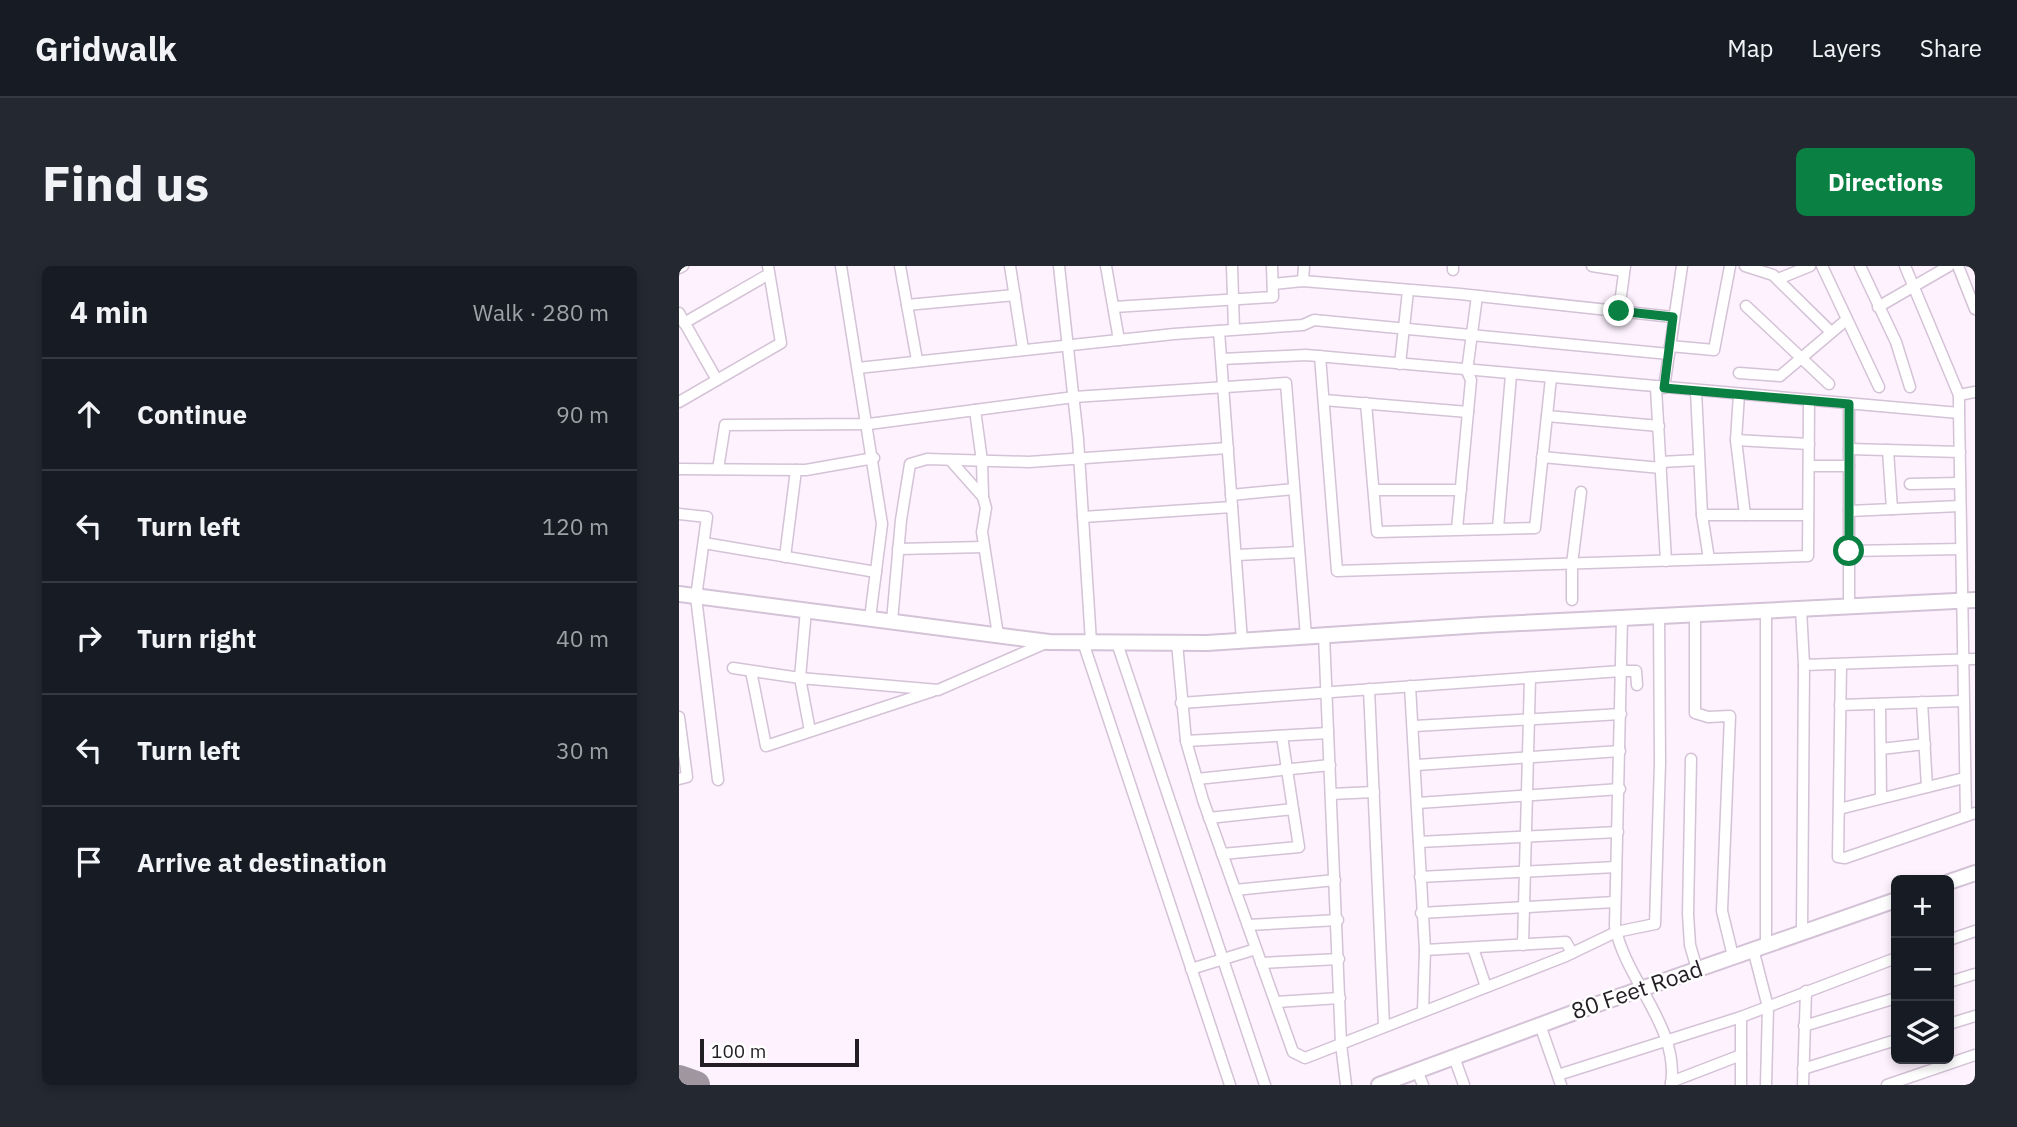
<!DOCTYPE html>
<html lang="en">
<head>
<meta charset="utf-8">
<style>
	body { margin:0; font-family:"IBM Plex Sans",sans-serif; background:#242831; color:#f1f3f6 }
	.controls { position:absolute; right:21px; bottom:21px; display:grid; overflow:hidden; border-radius:10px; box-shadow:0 4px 10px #0003 }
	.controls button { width:63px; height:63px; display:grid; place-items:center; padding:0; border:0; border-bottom:2px solid #363941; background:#171b24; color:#f1f3f6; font:35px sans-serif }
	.scale { position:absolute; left:21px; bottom:18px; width:159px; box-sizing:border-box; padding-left:7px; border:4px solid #231d24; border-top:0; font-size:19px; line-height:24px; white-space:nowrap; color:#231d24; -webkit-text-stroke:5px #fff; paint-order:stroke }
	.stop { position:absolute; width:21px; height:21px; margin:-16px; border:5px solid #0b8043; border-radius:50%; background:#fff }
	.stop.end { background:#0b8043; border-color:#fff; box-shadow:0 2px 7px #0008 }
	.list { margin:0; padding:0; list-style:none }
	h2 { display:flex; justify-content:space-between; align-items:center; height:91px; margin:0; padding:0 28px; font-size:30px }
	h2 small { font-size:23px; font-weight:400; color:#9ea1a6 }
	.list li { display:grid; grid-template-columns:46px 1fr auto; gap:21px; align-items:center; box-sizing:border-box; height:112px; padding:0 28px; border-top:2px solid #363941 }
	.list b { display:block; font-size:26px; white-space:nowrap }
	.list em { font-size:23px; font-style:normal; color:#9ea1a6 }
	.icon { flex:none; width:38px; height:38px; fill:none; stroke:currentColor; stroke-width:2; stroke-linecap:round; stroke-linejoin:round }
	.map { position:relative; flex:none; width:1296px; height:819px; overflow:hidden; border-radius:10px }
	header { display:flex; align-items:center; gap:42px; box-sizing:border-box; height:98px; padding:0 35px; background:#171b24; border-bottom:2px solid #363941 }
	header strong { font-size:33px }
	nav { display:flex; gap:38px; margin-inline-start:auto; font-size:24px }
	.intro { display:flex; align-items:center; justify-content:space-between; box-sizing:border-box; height:168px; padding:0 42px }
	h1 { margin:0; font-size:49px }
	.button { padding:18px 32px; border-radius:10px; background:#0b8043; color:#fff; font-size:24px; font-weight:700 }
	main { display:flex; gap:42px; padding:0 42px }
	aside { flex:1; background:#171b24; border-radius:10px; box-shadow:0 4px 10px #0003 }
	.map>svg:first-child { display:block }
</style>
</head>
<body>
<header>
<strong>Gridwalk</strong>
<nav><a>Map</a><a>Layers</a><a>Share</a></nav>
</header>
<div class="intro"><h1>Find us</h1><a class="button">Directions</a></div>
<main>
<aside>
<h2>4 min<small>Walk · 280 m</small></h2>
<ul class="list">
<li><svg class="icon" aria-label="ahead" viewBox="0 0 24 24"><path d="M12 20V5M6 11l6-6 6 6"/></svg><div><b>Continue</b></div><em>90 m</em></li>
<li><svg class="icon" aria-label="left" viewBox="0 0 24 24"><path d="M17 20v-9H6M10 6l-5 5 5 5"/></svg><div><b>Turn left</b></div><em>120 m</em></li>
<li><svg class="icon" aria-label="right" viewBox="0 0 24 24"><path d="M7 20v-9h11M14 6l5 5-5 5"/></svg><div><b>Turn right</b></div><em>40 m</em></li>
<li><svg class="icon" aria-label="left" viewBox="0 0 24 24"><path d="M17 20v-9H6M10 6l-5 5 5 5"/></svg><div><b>Turn left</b></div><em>30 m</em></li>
<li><svg class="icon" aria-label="arrive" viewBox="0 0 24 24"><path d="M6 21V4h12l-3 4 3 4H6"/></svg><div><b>Arrive at destination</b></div></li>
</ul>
</aside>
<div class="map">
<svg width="1296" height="819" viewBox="0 0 1296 819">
	<rect width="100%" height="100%" fill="#fef2ff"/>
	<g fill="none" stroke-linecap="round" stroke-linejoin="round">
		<polyline stroke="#9f96a0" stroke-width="28" points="0,813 17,819"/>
		<defs>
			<g id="street">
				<polyline points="162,0 203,258 191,352"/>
				<polyline points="221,0 238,94"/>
				<polyline points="331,0 344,83"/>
				<polyline points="380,0 399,173 412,376"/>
				<polyline points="427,0 440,74"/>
				<polyline points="553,0 555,63"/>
				<polyline points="913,0 945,5"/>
				<polyline points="1066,0 1094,9 1152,66"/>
				<polyline points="1143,0 1200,121"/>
				<polyline points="1181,0 1217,76 1231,121"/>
				<polyline points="1226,0 1280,129"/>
				<polyline points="1279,0 1296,43"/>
				<polyline points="0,2 4,0"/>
				<polyline points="774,4 774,0"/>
				<polyline points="1099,13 1131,0"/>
				<polyline points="624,15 625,0"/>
				<polyline points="594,18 624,15 781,28 994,51"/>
				<polyline points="228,39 336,29"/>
				<polyline points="1067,40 1150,118"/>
				<polyline points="435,41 594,31 593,0"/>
				<polyline points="1199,41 1270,0"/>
				<polyline points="940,45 946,0"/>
				<polyline points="0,47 38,114"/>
				<polyline points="5,57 90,8"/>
				<polyline points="540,65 563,375"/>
				<polyline points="991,80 1035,84 1051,0"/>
				<polyline points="641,90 658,305 1129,290 1130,134"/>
				<polyline points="543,93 627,89 1280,147 1287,550"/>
				<polyline points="721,98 729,25"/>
				<polyline points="179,102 495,68 624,59 635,54 990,88"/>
				<polyline points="1060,107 1101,110 1166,55"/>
				<polyline points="977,122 987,295"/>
				<polyline points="985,122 1003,0"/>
				<polyline points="1017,125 1023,249 1129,249"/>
				<polyline points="1060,128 1057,174 1066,249"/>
				<polyline points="645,134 789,146"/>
				<polyline points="0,136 102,77 89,0"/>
				<polyline points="687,137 698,266 856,262 872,112"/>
				<polyline points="1170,138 1170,341"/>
				<polyline points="296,144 303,195 304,231"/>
				<polyline points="1280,147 1280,129 1296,126"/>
				<polyline points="868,150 980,160"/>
				<polyline points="1057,174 1130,178"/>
				<polyline points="1170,183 1281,186"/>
				<polyline points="1209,184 1213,243"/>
				<polyline points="863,191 982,202"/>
				<polyline points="272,195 304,231 307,242 303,266 319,369"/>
				<polyline points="982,196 1020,194"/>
				<polyline points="1130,200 1170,200"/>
				<polyline points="0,203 127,204 195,192"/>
				<polyline points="39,203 46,159 190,158 395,131 607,117 627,370"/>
				<polyline points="1231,218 1281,217"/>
				<polyline points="695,224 782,224"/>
				<polyline points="552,229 615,223"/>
				<polyline points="1170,245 1281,240"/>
				<polyline points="0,248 28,251 17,331 39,514"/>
				<polyline points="1023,249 1030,293"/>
				<polyline points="404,251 553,241"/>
				<polyline points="819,262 832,109"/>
				<polyline points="778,263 792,114 788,105 798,30"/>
				<polyline points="25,277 197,306"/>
				<polyline points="219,283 305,281"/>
				<polyline points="1170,285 1282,283"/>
				<polyline points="558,289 620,286"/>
				<polyline points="106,291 117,204"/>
				<polyline points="893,334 893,298 902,226"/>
				<polyline points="1122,343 1125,399 1296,393"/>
				<polyline points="1087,345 1087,678"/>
				<polyline points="1016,348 1016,447 1029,451 1051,450 1043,645 1054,690"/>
				<path d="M943,352l-7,308c10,54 65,101 56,159"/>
				<polyline points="213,355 222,254 231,198 248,193 350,196 549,182"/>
				<polyline points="645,369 662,778 667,819"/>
				<polyline points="404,376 551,819"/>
				<polyline points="438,377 586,819"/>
				<polyline points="498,377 507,475 524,534 614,786 626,792 887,690 937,666 976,658 981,497 980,350"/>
				<polyline points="1162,399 1159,591 1166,592 1296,547"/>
				<polyline points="54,402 121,412 127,344"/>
				<polyline points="72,405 87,480 254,425"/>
				<polyline points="731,420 746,684 744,745"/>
				<polyline points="690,423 705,760"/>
				<polyline points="1243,436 1248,521"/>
				<polyline points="502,437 942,405 957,405 958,419"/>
				<polyline points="1201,438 1202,532"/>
				<polyline points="1161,439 1284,435"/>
				<polyline points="0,451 8,511 0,513"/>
				<polyline points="736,460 942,448"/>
				<polyline points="131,465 121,412 259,424 367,377"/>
				<polyline points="603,470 614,543"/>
				<polyline points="507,475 649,467"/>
				<polyline points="1202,483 1246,478"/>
				<polyline points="1012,493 1009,648 1011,679 1018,703"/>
				<polyline points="738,499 941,485"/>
				<polyline points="518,513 651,499"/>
				<polyline points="652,528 695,526"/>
				<polyline points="739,537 941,523"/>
				<polyline points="1160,543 1285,512"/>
				<polyline points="530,552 614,543 620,581 543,588"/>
				<polyline points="740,576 939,566"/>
				<polyline points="741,611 937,601"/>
				<polyline points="556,624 656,614"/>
				<polyline points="742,647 936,636"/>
				<polyline points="569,659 659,654"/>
				<polyline points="1123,666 1125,399"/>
				<polyline points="1270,674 1296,665"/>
				<polyline points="844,679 851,412"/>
				<polyline points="794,682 807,721"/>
				<polyline points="1074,683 1089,741 1087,819"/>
				<polyline points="746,684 887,676 893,687"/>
				<polyline points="582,697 660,693"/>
				<polyline points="512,703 577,683"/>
				<polyline points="1270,716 1296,708"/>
				<polyline points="597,736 661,732"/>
				<polyline points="1270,758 1296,750"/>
				<polyline points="861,759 882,819"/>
				<polyline points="1125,760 1217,732"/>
				<polyline points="775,791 785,819"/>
				<polyline points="1124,803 1217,774"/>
				<polyline points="738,805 744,819"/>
				<polyline points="879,809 1062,751 1217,692"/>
				<polyline points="992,816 1062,789"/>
				<polyline points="1062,819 1062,751"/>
				<polyline points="1124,819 1127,725"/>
				<polyline points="1208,819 1296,789"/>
			</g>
			<g id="secondary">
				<polyline points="0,328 370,376 528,377 803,359 1296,334"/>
				<polyline points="1270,616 1296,607"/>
				<polyline points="700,819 899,745 1217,634"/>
			</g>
		</defs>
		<use href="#street" stroke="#d4c2d6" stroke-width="13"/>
		<use href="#secondary" stroke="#d4c2d6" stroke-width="18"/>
		<use href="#street" stroke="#fff" stroke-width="10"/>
		<use href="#secondary" stroke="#fff" stroke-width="14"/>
	</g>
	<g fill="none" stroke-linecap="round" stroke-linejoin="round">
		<polyline stroke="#0b8043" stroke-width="9" points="940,45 994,51 985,122 1170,138 1170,285"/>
	</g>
	<g text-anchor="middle" stroke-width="5" stroke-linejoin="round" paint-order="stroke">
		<g font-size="23" fill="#231d24" stroke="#fff">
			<text transform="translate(958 724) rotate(-19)" y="8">80 Feet Road</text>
		</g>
	</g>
</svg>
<div class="controls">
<button>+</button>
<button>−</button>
<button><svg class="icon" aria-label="layers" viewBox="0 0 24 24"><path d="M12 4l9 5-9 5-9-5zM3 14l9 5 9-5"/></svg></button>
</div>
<div class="scale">100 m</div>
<div class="stop" style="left:1170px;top:285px"></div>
<div class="stop end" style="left:940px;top:45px"></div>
</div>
</main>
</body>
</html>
